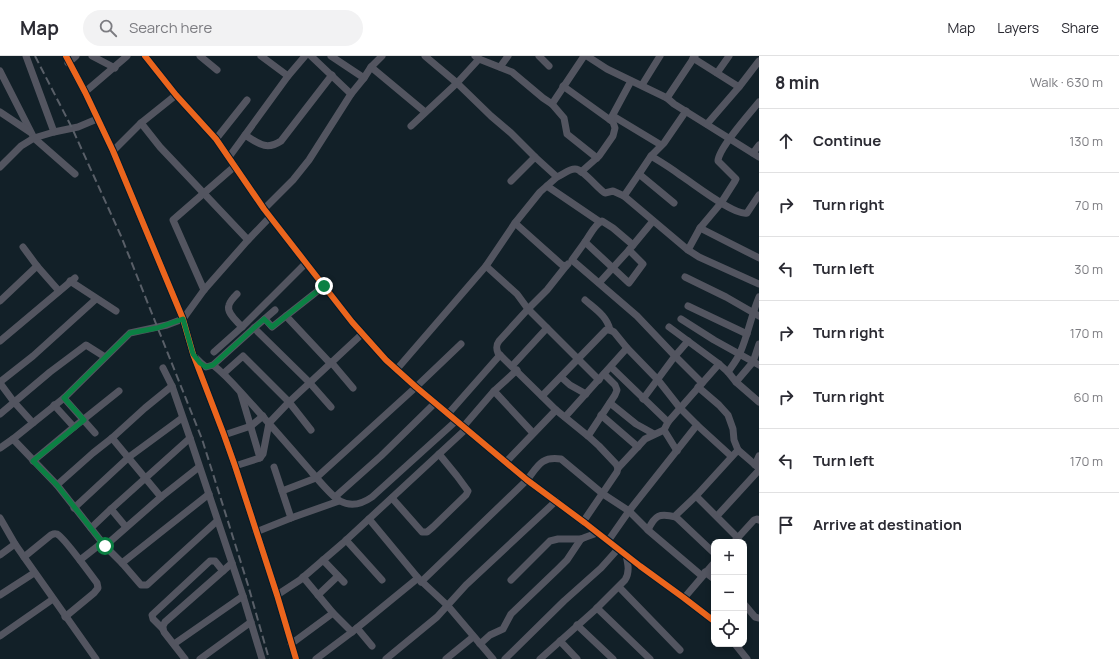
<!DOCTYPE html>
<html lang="en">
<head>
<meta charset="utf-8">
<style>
	body { margin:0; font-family:Manrope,sans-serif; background:#f2f2f3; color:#2b2b33 }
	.controls { position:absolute; right:12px; bottom:12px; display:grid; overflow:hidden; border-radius:8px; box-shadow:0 2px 6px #0003 }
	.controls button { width:36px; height:36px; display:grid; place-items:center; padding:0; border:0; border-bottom:1px solid #e1e1e2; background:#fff; color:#2b2b33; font:20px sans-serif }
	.stop { position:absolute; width:12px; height:12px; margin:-9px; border:3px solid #0b8043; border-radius:50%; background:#fff }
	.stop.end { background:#0b8043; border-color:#fff; box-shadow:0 1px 4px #0008 }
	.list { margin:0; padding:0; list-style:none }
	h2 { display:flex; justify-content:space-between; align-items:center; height:52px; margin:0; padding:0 16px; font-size:17px }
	h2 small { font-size:13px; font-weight:400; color:#7c7c81 }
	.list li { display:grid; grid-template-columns:26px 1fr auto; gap:12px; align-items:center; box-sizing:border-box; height:64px; padding:0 16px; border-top:1px solid #e1e1e2 }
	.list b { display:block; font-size:15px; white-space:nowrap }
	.list em { font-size:13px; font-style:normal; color:#7c7c81 }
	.icon { flex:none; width:22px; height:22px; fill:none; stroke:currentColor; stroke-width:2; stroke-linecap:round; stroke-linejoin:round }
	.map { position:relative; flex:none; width:759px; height:603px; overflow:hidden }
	header { display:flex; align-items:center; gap:24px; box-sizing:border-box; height:56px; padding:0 20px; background:#fff; border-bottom:1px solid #e1e1e2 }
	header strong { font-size:19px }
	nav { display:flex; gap:22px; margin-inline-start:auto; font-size:14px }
	.search { width:280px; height:36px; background:#f2f2f3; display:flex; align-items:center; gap:10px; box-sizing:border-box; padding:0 14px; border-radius:22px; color:#7c7c81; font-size:15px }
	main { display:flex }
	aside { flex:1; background:#fff }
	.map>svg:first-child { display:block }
</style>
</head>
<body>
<header>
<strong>Map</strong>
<div class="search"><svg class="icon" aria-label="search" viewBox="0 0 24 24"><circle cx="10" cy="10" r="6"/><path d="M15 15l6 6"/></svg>Search here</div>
<nav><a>Map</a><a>Layers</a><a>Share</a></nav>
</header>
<main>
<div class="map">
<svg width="759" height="603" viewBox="0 0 759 603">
	<rect width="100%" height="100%" fill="#122028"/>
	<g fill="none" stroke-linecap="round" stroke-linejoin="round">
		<g stroke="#535560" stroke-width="7">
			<polyline points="26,0 54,76"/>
			<polyline points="66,0 85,36 113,95 183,263 193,298 224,379 235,410 277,539 296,603"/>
			<polyline points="92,0 115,12"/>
			<polyline points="145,0 176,39 216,83 264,153 306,207 352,266 386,304 416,331 527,424 585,467 640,510 684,542 714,565"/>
			<polyline points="200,0 217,14"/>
			<polyline points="261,0 288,20"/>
			<polyline points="311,0 351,38"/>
			<polyline points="331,0 364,22"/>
			<polyline points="475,0 479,3 457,27 491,60 511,77 535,101"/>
			<polyline points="539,0 549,10"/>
			<polyline points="587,0 607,13 667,42 674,48 759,101"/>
			<polyline points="693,2 739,31"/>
			<polyline points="479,3 512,16 543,42 552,48 584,0"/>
			<polyline points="68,7 76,0"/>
			<polyline points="371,11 425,56"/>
			<polyline points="500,11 508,0"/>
			<polyline points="0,15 34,82 75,118"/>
			<polyline points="717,17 729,0"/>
			<polyline points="642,29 660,0"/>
			<polyline points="563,30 613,66 615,72 613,80 599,100 581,116"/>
			<polyline points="85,36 127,0"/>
			<polyline points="667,42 695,0"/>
			<polyline points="552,48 564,62 567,78 597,102"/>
			<polyline points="0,56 30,76"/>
			<polyline points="613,60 661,89"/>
			<polyline points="610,64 631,25"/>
			<polyline points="141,67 160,91 248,184"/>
			<polyline points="707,68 739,31 759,5"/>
			<polyline points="411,70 457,27 425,0"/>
			<path d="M245,79c13,8 21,16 36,6l51,-66"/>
			<polyline points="216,83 247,44"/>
			<polyline points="113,95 141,67 176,39"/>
			<polyline points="753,97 759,89"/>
			<path d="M651,100c10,6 20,12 29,19 13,8 54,41 67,38l12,-18"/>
			<polyline points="229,101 288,20 305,0"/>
			<polyline points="0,111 21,90 34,82 54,76 78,71 97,63"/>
			<polyline points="639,118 651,100 664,87 686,55"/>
			<polyline points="557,121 540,136 515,167 562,209 566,210 568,208"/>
			<path d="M511,125l24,-24 22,20c5,-2 12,-8 18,-8 8,0 23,20 30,24l8,-2 11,5 64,54 11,7 60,27"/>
			<polyline points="547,130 600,166"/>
			<polyline points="624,140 639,118 674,147"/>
			<polyline points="264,153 293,124 309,104 351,38 364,22 371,11 382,0"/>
			<polyline points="653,165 629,194 643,208 629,227 585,186 572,204 637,260 675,300 702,327"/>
			<polyline points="700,172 759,202"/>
			<path d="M585,186c5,-7 10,-18 17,-21l11,7 20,17"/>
			<polyline points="23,191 37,210 59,235"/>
			<path d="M688,194l12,-22 21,-25 14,-22 1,-2 -18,-18c0,-12 32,-48 41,-59"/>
			<polyline points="486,210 517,238 528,253 599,324"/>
			<path d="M566,210l-19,24 -19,19 -29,32c-3,4 -3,7 -1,12l58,57 32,26 11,10 17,18 2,4 -1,4 -34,50"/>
			<polyline points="685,221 726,241 759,260"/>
			<polyline points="70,225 116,255"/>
			<polyline points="599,227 629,194"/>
			<polyline points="204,234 173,164 235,110"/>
			<path d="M237,238c-3,3 -7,7 -8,11 -3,8 8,16 13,22"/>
			<path d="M585,244c10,9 22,16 25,30"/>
			<polyline points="0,245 37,210"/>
			<polyline points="688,250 747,278"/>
			<polyline points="286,260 330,307"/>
			<polyline points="265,263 272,271 324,230"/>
			<polyline points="681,263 714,284 759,309"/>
			<polyline points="669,271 719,308 728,316 736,326 759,346"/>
			<polyline points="254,272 309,326 331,351"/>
			<polyline points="0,285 75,222"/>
			<polyline points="214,296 242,271 306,207"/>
			<path d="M195,301l6,6 5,4 7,-2c13,10 23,22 34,34 21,23 41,46 61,69 7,8 24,29 32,33 11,6 22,3 32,-4l84,-76"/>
			<polyline points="331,306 353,332"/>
			<polyline points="213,309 254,272 275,254"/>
			<polyline points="512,310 547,272"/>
			<polyline points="611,311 668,366"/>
			<polyline points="163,312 172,330 190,382 243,540 262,603"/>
			<polyline points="397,313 486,210 515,167"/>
			<path d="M728,316c4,-6 9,-12 12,-19 8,-18 11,-37 19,-56"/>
			<polyline points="224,317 243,300 289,346 311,374"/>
			<polyline points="561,321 570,329 586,338"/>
			<polyline points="0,326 33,300 96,243"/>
			<polyline points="736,326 753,306 759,288"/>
			<polyline points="0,327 14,346 33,367"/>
			<polyline points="698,331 719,349 728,359 733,373 734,384 738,394"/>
			<polyline points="494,335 533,377"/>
			<polyline points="241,338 260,402"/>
			<polyline points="542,340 606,274 610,274 614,276 627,292 658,324 680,352 697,369 629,455 608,485"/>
			<polyline points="64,342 95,377"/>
			<polyline points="643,343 675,300 688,285"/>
			<polyline points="610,347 636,368 654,378"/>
			<polyline points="54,349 74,371 119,335"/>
			<polyline points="0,358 50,316 86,289 105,301"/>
			<polyline points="448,358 500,299"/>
			<polyline points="601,359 638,391"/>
			<polyline points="565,361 627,292"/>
			<polyline points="697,369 731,400"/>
			<polyline points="463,371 494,335 517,314"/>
			<polyline points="664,374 677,395"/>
			<polyline points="224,379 251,370 263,360"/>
			<polyline points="588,380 615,339 617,334 615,329 604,318"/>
			<polyline points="112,382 161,441"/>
			<polyline points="13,383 57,429 105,490 122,507 209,438"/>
			<polyline points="0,392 13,383 64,342 130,277 167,269 183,263 204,234 248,184 270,161"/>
			<polyline points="33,405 74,371"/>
			<polyline points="506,406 556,354"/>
			<polyline points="755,409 759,400"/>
			<polyline points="235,410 260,402 263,398 269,367 289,346 362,278"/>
			<polyline points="274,411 291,462"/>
			<polyline points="618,412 645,383 664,374 668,366 719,308"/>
			<polyline points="57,429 93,397 112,382 145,352 172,330"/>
			<polyline points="282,435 316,422 416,331 461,288"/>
			<polyline points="696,440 738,482"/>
			<polyline points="335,441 381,400 435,347"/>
			<polyline points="392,442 422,476 427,476 433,471 466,439 468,435 457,420 439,398"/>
			<polyline points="74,452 129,401 182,362"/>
			<polyline points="111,453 126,471"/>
			<polyline points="717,460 759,414"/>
			<polyline points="0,462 15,488 24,501 96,603"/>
			<polyline points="369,463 418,522 448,550 493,603"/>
			<polyline points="91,472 111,453 190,382"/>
			<path d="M648,474c7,-15 11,-17 28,-13"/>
			<polyline points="256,476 291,462 339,445"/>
			<polyline points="346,484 382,524"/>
			<polyline points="734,486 754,464 757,463 759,464"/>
			<polyline points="105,490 161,441 199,411"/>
			<polyline points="714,497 677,462 676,461 676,459 696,440 738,394 759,412"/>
			<polyline points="0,499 15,488"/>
			<path d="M24,501l27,-22c2,-1 3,-2 6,-1 7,3 33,40 40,49l1,5 -4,5 -29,24"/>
			<polyline points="80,504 103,486"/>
			<polyline points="323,504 344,526"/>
			<polyline points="122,507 141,529 147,529 217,465"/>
			<polyline points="705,516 714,523"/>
			<polyline points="303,521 333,557 352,576"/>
			<polyline points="511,524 550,485 558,483 581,483"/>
			<path d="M421,526l106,-102c11,-14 14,-24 34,-21l42,35 26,17 20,20 53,45"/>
			<polyline points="619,531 680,594"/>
			<polyline points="0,539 34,517"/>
			<polyline points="277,539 300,524 343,487 466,373"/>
			<polyline points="318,539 338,520"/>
			<polyline points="684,542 714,507"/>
			<polyline points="744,548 755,561 759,562"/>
			<polyline points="597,552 650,603"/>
			<polyline points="577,569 613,603"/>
			<polyline points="357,572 372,590"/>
			<polyline points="163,573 163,570 165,566 232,507"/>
			<polyline points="0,580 53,543"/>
			<polyline points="560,585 577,603"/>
			<polyline points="174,588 243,540"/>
			<polyline points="291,588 333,557"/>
			<polyline points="480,588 490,579 503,573 511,558 558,513 567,504 581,483 586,481 597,477"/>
			<polyline points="735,588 747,603"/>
			<polyline points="185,603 164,576 163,573 153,563 152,559 210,505 215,505 223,515"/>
			<polyline points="200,603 251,566"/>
			<polyline points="316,603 352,576 418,522"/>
			<polyline points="386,603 437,561 466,529 556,445"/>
			<polyline points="446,603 473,581"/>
			<polyline points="505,603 564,545 601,512 618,493"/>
			<path d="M540,603l55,-49 30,-30c5,-8 3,-16 1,-25"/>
		</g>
		<polyline stroke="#595f68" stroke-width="2" stroke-dasharray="8 4" stroke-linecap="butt" points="35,0 72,72 121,180 202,383 248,529 269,603"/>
		<defs>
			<g id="cycleway">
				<polyline points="66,0 85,36 113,95 183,263 193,298 224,379 235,410 277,539 296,603"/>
				<polyline points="145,0 176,39 216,83 264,153 306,207 352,266 386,304 416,331 527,424 585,467 640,510 684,542 714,565"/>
			</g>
		</defs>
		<use href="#cycleway" stroke="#011828" stroke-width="8"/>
		<use href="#cycleway" stroke="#eb651d" stroke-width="6"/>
	</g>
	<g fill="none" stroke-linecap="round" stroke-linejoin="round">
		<polyline stroke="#0b8043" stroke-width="5" points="105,490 57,429 33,405 84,364 64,342 130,277 157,272 183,263 193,298 200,307 206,311 213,309 254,272 264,263 272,271 324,230"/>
	</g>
</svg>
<div class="controls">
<button>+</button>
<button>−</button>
<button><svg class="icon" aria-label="locate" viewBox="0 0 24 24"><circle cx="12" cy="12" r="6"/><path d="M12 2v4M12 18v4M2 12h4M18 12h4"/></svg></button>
</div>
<div class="stop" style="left:105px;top:490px"></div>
<div class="stop end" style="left:324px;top:230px"></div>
</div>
<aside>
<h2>8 min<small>Walk · 630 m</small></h2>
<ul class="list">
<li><svg class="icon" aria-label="ahead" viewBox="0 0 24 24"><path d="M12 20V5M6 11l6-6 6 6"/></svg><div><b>Continue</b></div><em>130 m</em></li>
<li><svg class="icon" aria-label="right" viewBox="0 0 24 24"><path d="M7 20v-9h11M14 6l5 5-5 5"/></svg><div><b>Turn right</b></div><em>70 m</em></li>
<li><svg class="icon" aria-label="left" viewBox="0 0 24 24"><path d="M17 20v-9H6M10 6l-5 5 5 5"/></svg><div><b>Turn left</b></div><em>30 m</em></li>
<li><svg class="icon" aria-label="right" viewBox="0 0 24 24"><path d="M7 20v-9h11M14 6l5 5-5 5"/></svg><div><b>Turn right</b></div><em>170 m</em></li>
<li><svg class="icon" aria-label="right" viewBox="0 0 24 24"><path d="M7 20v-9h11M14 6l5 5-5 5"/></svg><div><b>Turn right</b></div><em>60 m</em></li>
<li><svg class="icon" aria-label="left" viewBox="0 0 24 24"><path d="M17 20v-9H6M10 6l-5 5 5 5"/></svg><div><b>Turn left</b></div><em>170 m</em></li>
<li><svg class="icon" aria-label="arrive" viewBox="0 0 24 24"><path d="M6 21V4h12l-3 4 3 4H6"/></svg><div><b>Arrive at destination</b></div></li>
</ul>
</aside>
</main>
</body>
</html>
